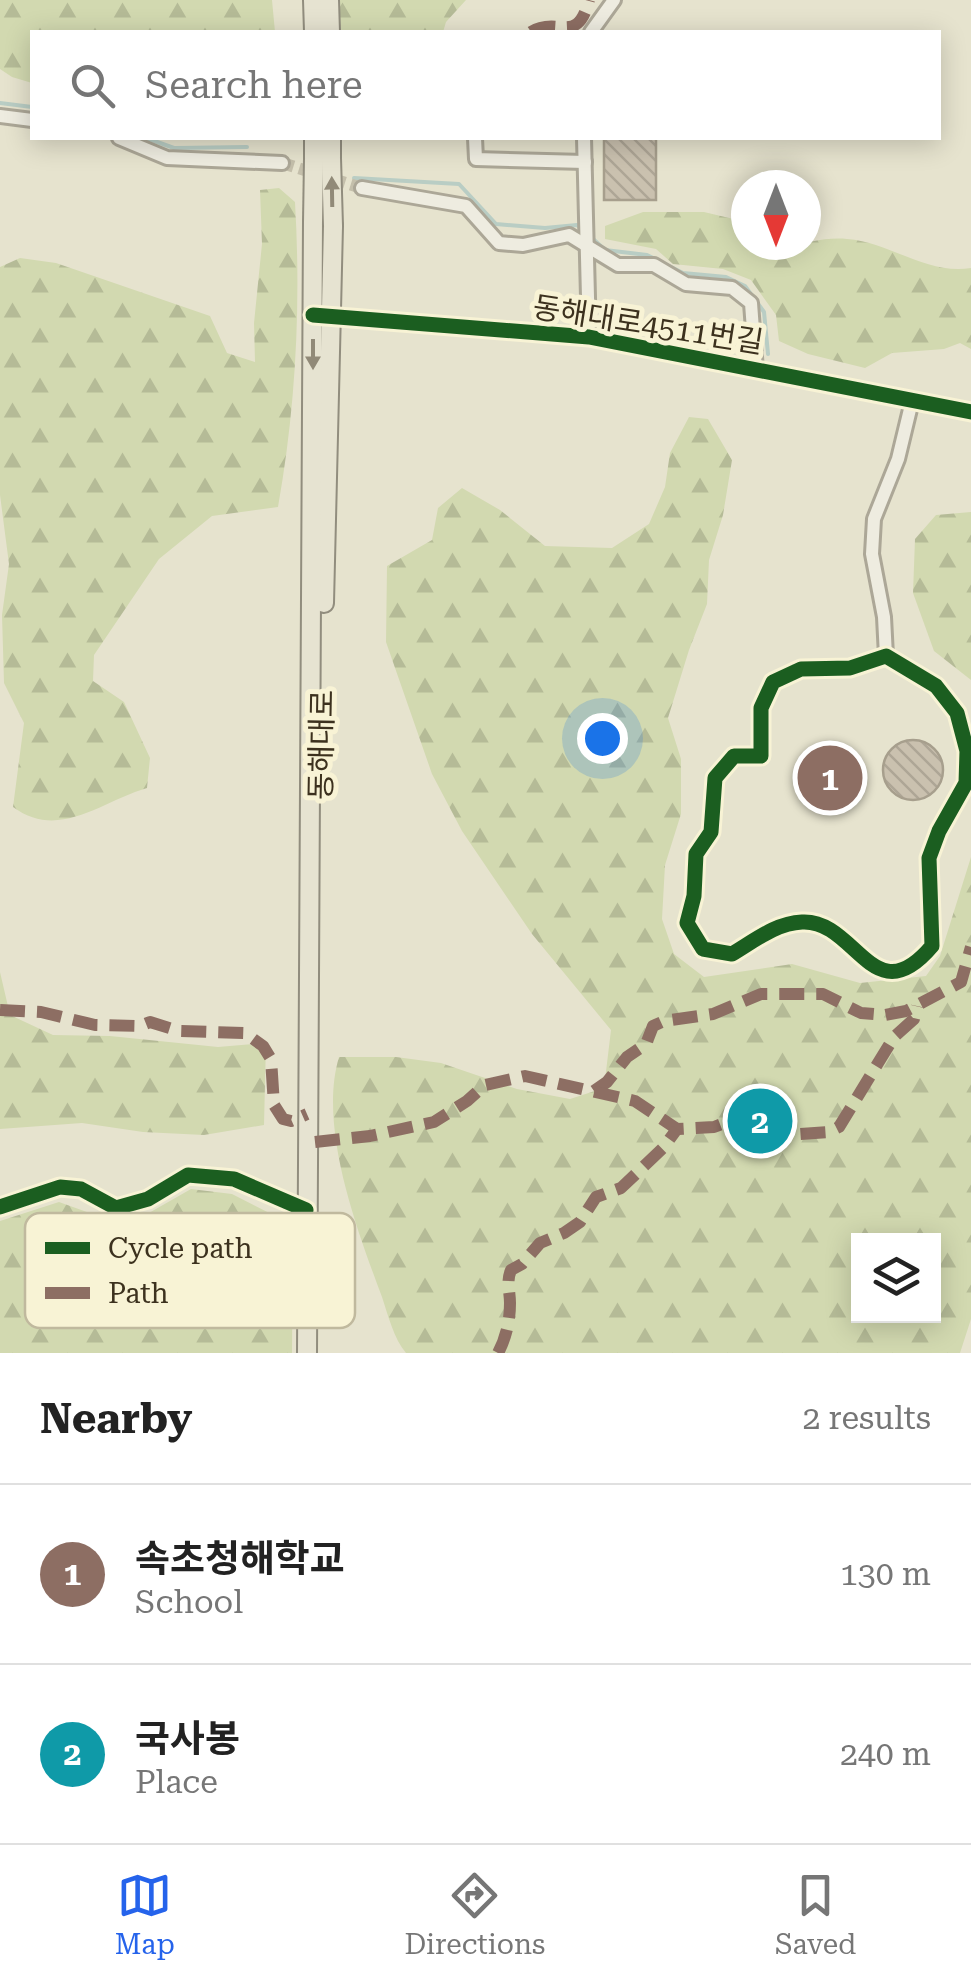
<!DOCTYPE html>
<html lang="en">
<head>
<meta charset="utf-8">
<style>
	body { margin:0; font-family:"Roboto Serif","Noto Sans KR",serif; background:#f6f6f6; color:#222 }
	.controls { position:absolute; right:30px; bottom:30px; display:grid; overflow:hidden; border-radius:0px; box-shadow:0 5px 25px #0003 }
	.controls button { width:90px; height:90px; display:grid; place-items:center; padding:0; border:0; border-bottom:2px solid #e0e0e0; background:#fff; color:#222; font:50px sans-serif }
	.compass { position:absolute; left:731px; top:170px; width:90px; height:90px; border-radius:50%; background:#fff; box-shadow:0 5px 25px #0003; rotate:180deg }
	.you { position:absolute; left:602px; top:738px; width:35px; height:35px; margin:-25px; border:8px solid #fff; border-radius:50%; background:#1a73e8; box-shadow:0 0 0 15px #1a73e833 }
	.badge { display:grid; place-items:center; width:65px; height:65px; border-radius:50%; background:#2563eb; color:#fff; font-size:32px; font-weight:700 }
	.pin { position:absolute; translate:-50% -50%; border:5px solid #fff; box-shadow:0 2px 10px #0006 }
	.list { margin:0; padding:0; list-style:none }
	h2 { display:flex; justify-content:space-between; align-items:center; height:130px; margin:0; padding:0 40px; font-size:42px }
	h2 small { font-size:32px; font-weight:400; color:#767676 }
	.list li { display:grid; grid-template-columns:65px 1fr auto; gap:30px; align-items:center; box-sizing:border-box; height:180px; padding:0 40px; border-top:2px solid #e0e0e0 }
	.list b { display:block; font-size:38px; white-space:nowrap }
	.list p { margin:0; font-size:32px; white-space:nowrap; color:#767676 }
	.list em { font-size:32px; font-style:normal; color:#767676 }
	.icon { flex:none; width:55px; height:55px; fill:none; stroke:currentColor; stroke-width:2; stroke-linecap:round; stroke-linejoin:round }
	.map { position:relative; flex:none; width:971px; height:1353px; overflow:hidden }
	.search { position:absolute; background:#fff; box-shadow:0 5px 25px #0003; left:30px; right:30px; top:30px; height:110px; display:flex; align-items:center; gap:25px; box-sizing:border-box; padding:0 35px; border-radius:0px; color:#767676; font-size:38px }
	.sheet { height:490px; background:#fff }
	nav { display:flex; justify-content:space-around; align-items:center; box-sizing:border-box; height:140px; border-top:2px solid #e0e0e0; background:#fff; font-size:28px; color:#767676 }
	nav a { display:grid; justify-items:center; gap:5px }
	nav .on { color:#2563eb }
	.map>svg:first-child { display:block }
</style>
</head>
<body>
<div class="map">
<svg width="971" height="1353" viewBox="0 0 971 1353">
	<defs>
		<pattern id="forest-firs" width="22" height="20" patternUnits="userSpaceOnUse" patternTransform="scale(2.5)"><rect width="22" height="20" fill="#d2d9b0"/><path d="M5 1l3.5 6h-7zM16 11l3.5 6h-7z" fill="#b5bb97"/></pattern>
		<pattern id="building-back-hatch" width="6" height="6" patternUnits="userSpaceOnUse" patternTransform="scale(2.5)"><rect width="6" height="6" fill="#cac1af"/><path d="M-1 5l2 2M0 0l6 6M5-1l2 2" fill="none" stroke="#aea696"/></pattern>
	</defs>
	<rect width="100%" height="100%" fill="#e6e3ce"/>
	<g fill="url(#forest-firs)" fill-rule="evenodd">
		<polygon points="0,0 272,0 275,32 32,32 32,83 12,77 0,69"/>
		<polygon points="336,0 466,0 446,22 443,32 335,32"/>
		<path d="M279,188l16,14c6,102 1,205 -17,305l-66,9 -53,43 -65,96 -1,26 31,21 26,56 -3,30c-45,13 -88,53 -134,19l11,-84 -20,-40 -2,-68 7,-51 -9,-69v-228l20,-9 36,5 154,53 17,37 28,9 -1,-39 8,-79 -2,-54z"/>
		<path d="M643,212h61l42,10v23h35l5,3c20,-5 39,-11 61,-9 43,3 79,36 124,29v81l-11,-6 -16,6 -52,4 -27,15 -57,-14 -29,-13 -3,-26 -25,-35 -28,-11 -50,-5 -17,-15 -51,-10v-13z"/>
		<path d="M689,417l19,2 24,41 -9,55 -14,45 -2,44 -18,46 -21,68 13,41v55l-16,51 -3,54 12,35 30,23 88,-13 68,19 66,-7 14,-20 31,-99v462l-11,34h-554c-12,-14 -18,-38 -24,-56 -25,-67 -64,-170 -43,-240h57l45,6 76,26 53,10 34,-11 7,-58 -79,-96 -70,-103 -30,-57 -46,-132 1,-76 45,-26 6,-32 24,-20 38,22 45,36 67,2 37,-24 16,-37 5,-34zM858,1240h76v76h-76z"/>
		<polygon points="971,512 971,680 934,651 913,593 915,539 936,515"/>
		<polygon points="0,972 10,1015 53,1035 110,1036 218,1047 266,1043 264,1125 204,1135 143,1132 82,1123 0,1129"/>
		<polygon points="191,1189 232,1194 293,1225 292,1353 0,1353 0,1221 59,1202 126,1226"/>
	</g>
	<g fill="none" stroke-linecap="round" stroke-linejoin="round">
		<g stroke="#b9cdc4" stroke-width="4">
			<polyline points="0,103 32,107"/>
			<polyline points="146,138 174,148 247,147"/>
			<polyline points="354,178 459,184 496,224 545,228 577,225 584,231"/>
			<polyline points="591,237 605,250 647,255 683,273 726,277 745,286 764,312 768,354"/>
		</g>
	</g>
	<g fill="url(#building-back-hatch)" stroke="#a79f8d" stroke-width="2.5">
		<rect x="604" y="138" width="52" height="62"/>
		<circle cx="913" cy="770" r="30"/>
	</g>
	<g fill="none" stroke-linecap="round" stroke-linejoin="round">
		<polyline stroke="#c4bfab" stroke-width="12" stroke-dasharray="12 6" stroke-linecap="butt" points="282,163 362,188"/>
		<defs>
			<g id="minor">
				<polyline points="591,32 614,0"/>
				<polyline points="0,116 32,120"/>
				<polyline points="119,138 167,158 282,163"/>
				<polyline points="475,138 476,159 585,162"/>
				<polyline points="584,138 589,337"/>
				<polyline points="362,188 466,206 499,243 523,245 569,235 618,265 654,265 686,284 732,288 751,303 756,370"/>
				<polyline points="326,316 589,337 971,412"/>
				<path d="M886,656l50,30 21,27 10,38 -1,32 -27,48 -10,27 3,88c-59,70 -76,-27 -130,-24 -26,1 -48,19 -70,32l-29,-5 -16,-26 7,-27 2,-42 15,-22 4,-54 19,-22h27v-48l12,-26 28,-13 49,-1z"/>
				<polyline points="886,656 884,617 872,554 874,519 898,459 912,401"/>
				<polyline points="0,1207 60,1187 81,1189 116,1208 148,1199 188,1175 234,1179 306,1210"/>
			</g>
			<g id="major">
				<polyline points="313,0 314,32"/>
				<polyline points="329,0 330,32"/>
				<polyline points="331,138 331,158"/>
				<polyline points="314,159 314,138"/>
				<polyline points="324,603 333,226"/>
				<polyline points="307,1353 313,222"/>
			</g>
		</defs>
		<use href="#minor" stroke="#aca797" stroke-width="18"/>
		<use href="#major" stroke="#918d7e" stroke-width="22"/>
		<use href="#minor" stroke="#eeece0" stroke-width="12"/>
		<use href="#major" stroke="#e6e3d1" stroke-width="18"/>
		<defs>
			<g id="major-bridge">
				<polyline points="331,158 333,226"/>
				<polyline points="313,222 314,159"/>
			</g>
		</defs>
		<use href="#major-bridge" stroke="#918d7e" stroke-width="22" stroke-linecap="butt"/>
		<use href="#major-bridge" stroke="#e6e3d1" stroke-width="18"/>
		<g stroke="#8d6e63" stroke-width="12" stroke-dasharray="25 12" stroke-linecap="butt">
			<path d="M531,32c26,-17 46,15 58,-32"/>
			<polyline points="0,1010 41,1012 95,1025 140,1026 150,1022 179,1031 245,1033 263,1046 271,1059 274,1105 283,1119 291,1121 307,1114"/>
			<polyline points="594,1091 607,1082 627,1057 646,1044 653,1026 664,1021 713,1014 761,994 823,994 861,1013 885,1015 906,1011 961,982 971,947"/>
			<polyline points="315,1142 370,1136 434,1122 467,1101 485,1085 525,1076 635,1101 677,1129 714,1127 748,1114 800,1134 829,1132 839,1127 894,1037 914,1019 917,1006"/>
			<path d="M498,1353c8,-15 12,-32 12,-50 0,-12 -4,-21 1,-33l11,-6 18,-21 24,-10 16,-11 16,-25 25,-9 42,-40 14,-19"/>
		</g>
		<defs>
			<g id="cycleway">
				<polyline points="313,315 589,337 971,412"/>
				<path d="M886,656l50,30 21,27 10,38 -1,32 -27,48 -10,27 3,88c-59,70 -76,-27 -130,-24 -26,1 -48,19 -70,32l-29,-5 -16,-26 7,-27 2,-42 15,-22 4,-54 19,-22h27v-48l12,-26 28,-13 49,-1z"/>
				<polyline points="0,1207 60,1187 81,1189 116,1208 148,1199 188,1175 234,1179 306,1210"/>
			</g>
		</defs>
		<use href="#cycleway" stroke="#f8f3d5" stroke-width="21"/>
		<use href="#cycleway" stroke="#1b5e20" stroke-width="15"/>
	</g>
	<defs><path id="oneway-solid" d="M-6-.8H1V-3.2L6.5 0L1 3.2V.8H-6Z" transform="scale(2.5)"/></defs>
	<g fill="#918a78">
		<use href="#oneway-solid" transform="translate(332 192) rotate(-91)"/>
		<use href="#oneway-solid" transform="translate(313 354) rotate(90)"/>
	</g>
	<g text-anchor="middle" stroke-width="10" stroke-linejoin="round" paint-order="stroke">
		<g font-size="30" fill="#3c311e" stroke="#f8f3d5">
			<text transform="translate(648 325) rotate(9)" y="10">동해대로4511번길</text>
			<text transform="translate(322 745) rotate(-89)" y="10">동해대로</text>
		</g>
	</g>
	<rect x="25" y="1213" width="330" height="115" rx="15" fill="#f8f3d5" stroke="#c0b99e" stroke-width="2.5"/>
	<rect x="45" y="1242" width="45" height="12" fill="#1b5e20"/>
	<rect x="45" y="1287" width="45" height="12" fill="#8d6e63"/>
	<g font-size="28" fill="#3c311e">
		<text x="108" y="1258">Cycle path</text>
		<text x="108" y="1303">Path</text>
	</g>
</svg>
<div class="controls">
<button><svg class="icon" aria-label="layers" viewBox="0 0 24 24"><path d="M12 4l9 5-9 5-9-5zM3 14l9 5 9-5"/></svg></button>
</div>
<svg class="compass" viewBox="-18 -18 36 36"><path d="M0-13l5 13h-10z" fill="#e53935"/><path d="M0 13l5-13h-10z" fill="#767676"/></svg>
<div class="you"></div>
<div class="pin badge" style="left:830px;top:778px;background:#8d6e63">1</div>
<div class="pin badge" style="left:760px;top:1121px;background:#0f9aa8">2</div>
<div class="search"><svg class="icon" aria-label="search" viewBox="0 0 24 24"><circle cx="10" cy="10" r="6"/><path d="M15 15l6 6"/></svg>Search here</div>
</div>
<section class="sheet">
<h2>Nearby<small>2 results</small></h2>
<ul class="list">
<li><span class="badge" style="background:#8d6e63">1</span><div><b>속초청해학교</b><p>School</p></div><em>130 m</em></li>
<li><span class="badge" style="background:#0f9aa8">2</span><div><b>국사봉</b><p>Place</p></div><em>240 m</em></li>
</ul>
</section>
<nav>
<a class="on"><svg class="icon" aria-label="map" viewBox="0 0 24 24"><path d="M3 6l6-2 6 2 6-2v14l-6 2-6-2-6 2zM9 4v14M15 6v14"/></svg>Map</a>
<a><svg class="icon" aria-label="directions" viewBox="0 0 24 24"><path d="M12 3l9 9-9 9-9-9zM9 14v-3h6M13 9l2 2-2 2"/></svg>Directions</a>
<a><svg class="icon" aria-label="saved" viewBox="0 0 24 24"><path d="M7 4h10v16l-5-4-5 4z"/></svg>Saved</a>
</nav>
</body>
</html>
